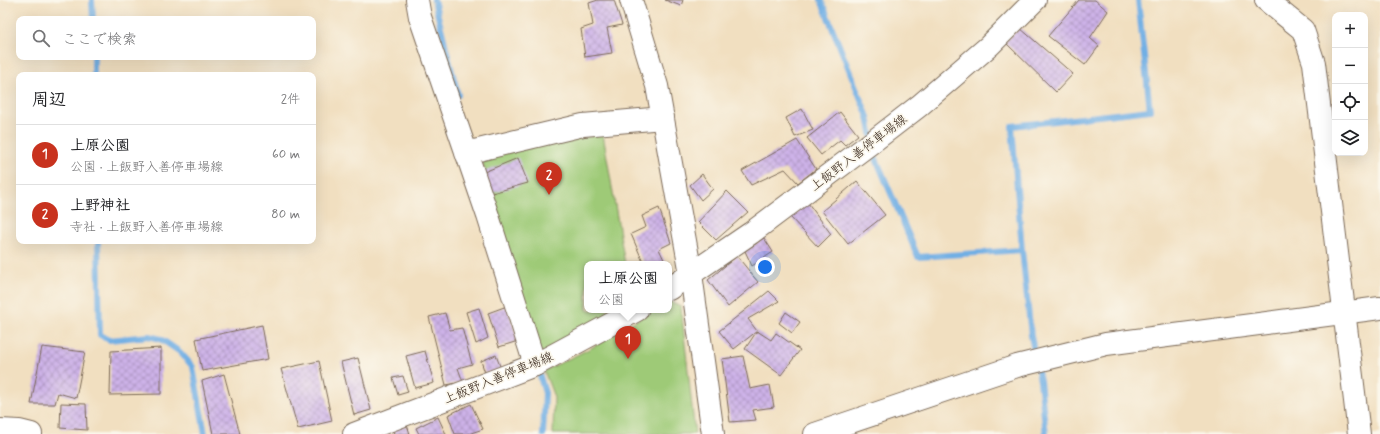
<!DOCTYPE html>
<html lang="ja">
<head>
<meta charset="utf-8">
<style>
	body { margin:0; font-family:Mynerve,"Klee One",sans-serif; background:#f6f6f6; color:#202124 }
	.controls { position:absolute; right:12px; top:12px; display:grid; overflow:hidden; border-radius:8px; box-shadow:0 4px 16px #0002 }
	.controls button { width:36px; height:36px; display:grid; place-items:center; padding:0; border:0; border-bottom:1px solid #e0e0e0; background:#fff; color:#202124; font:20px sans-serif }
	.you { position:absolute; left:765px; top:267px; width:14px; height:14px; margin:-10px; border:3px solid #fff; border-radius:50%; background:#1a73e8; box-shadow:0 0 0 6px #1a73e833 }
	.badge { display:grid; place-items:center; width:26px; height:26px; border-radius:50%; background:#c8321e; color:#fff; font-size:13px; font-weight:700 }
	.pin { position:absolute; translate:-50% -33px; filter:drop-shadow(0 1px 2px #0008) }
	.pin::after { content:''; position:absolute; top:21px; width:14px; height:12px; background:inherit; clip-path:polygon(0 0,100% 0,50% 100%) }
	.popup { position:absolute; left:584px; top:261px; width:88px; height:52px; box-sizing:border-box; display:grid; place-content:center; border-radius:8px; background:#fff; filter:drop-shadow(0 1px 3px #0005); font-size:13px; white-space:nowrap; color:#757577 }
	.popup b { font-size:15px; color:#202124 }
	.popup::after { content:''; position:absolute; left:50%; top:100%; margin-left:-8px; border:8px solid transparent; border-top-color:#fff }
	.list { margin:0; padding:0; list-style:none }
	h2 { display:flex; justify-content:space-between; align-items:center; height:52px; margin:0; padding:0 16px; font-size:17px }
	h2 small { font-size:13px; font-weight:400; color:#757577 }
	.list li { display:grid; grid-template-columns:26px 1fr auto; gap:12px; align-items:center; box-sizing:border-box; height:60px; padding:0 16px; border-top:1px solid #e0e0e0 }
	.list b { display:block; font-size:15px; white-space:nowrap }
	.list p { margin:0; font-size:13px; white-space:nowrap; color:#757577 }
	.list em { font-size:13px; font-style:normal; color:#757577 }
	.icon { flex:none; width:22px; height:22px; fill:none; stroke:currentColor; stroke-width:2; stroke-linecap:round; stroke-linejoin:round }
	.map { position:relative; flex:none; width:1380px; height:434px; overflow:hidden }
	.search { position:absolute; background:#fff; box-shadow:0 4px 16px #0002; left:16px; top:16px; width:300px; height:44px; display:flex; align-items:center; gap:10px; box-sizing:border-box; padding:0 14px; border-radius:8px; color:#757577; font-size:15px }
	.panel { position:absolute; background:#fff; box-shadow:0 4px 16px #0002; left:16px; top:72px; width:300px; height:172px; border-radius:8px }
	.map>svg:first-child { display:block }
</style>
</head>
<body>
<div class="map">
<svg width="1380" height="434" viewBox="0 0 1380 434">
	<defs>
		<pattern id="building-cross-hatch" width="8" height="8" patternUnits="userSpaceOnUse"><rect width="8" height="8" fill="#cdb2e8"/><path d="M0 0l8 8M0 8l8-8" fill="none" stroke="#a891bb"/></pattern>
	</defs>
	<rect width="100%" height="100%" fill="#fbf7ec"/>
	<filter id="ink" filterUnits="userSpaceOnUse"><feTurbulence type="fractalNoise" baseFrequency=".025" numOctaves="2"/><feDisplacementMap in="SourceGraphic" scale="8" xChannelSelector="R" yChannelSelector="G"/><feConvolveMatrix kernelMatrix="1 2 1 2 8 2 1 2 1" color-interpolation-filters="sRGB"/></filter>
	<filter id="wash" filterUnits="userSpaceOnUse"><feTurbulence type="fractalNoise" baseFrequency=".012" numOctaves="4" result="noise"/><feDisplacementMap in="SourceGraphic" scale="16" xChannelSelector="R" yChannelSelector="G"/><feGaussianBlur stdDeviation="0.9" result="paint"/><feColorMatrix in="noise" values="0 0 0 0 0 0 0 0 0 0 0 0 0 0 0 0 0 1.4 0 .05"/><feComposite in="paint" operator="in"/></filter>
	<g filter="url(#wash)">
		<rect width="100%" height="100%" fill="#f1dfc0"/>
		<g fill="#9eca77" stroke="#6c7a4a">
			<polygon points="603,134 625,264 587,264 587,310 622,310 540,354 481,157"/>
			<polygon points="669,301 681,307 695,434 553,434 554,397 544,371 593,347 653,310 669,310"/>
		</g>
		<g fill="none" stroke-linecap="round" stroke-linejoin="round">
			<g stroke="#71afe4" stroke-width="6">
				<polyline points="92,0 93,19"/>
				<polyline points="434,0 458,95"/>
				<polyline points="821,0 868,117 872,137"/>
				<polyline points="94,57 94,75"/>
				<polyline points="873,146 874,154 918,257 1022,250 1031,336 1040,381 1046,434"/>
				<polyline points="98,241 100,335 109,340 149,336 161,339 180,352 193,367 205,434"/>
				<polyline points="1022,250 1012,126 1150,110 1138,0"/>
				<polyline points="537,367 545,393 543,434"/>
			</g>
		</g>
		<g id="blocks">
			<g fill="url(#building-cross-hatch)">
				<polygon points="598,0 614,0 622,25 607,28 612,53 585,57 581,29 593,25 589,3"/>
				<polygon points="665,0 683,0 681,6"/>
				<polygon points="1079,0 1095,0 1108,11 1090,38 1099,46 1085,65 1048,36"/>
				<polygon points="1020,28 1073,74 1056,92 1005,42"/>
				<polygon points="802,109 813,130 795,137 786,118"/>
				<polygon points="840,112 858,135 845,145 840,140 821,155 807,138"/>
				<polygon points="797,140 816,169 798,183 785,169 751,185 742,171"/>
				<polygon points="518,158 528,183 492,193 484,172"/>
				<polygon points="702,174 713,189 701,200 690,185"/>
				<polygon points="857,181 885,215 848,244 822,211"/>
				<polygon points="727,191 748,212 716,240 698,222"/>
				<polygon points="808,203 831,234 818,247 790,217"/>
				<polygon points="659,208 671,243 659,249 666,264 644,264 631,234 646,227 642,216"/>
				<polygon points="764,238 773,252 752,266 745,251"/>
				<polygon points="737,256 758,282 728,307 708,280"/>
				<polygon points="769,291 779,301 748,319 757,331 734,349 719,331"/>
				<polygon points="507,306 518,341 499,347 488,313"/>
				<polygon points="479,308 488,338 476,344 466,312"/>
				<polygon points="786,312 800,322 792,333 779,323"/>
				<polygon points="445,313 450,330 462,328 472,364 458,368 463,382 446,385 429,317"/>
				<polygon points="262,325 268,359 202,371 196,339"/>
				<polygon points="757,331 771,340 776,333 800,350 781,375 745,349"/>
				<polygon points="42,347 85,352 76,398 58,393 55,404 31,404"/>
				<polygon points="161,348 161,394 110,395 111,351"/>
				<polygon points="425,351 434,383 415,388 406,356"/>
				<polygon points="496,355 501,369 485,373 481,361"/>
				<polygon points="743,356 750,389 770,385 774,407 753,410 756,420 730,422 722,359"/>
				<polygon points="358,358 371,410 354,415 341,362"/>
				<polygon points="319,361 332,421 298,429 281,369"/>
				<polygon points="224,374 240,434 213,434 202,381"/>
				<polygon points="403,376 408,392 398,395 393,378"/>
				<polygon points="61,403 86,404 87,430 60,428"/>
				<polygon points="471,404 483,429 468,434 455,434 448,415"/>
				<polygon points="438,417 446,434 419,434 416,428"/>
				<polygon points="407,425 410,434 394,434 393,430"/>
			</g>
		</g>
	</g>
	<g filter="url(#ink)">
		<use href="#blocks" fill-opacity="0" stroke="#7b6957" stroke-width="1"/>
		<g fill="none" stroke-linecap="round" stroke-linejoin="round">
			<defs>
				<g id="street">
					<polyline points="417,0 420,17 488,216 535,365"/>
					<polyline points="1266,0 1303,30 1314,63 1359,434"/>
					<polyline points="466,153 583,125 663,118"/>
				</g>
				<g id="secondary">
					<polyline points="631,0 657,86 691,274 713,434"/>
					<polyline points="669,289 751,233 871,143 919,106 989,46 1035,0"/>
					<polyline points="0,430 19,431 31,434"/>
					<polyline points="354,434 535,365 637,310"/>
					<polyline points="815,434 1017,366 1106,344 1380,308"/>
				</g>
			</defs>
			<use href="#street" stroke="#7b6957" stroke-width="24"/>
			<use href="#secondary" stroke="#7b6957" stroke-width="24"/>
			<use href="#street" stroke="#fff" stroke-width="22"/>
			<use href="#secondary" stroke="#fff" stroke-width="22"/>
		</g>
	</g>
	<g text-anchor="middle" stroke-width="3.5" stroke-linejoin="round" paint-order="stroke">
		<g font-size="13" fill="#3b2a1e" stroke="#fbf7ec">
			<text transform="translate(858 152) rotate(-37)" y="5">上飯野入善停車場線</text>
			<text transform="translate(498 377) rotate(-22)" y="5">上飯野入善停車場線</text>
		</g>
	</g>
</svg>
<div class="controls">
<button>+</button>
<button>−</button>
<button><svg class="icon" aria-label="locate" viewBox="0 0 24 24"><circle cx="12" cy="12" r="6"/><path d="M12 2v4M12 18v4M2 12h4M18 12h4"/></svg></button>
<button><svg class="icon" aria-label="layers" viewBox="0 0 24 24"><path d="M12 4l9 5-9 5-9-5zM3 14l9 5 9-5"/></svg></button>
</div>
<div class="you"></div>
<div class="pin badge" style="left:628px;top:359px">1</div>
<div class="popup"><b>上原公園</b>公園</div>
<div class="pin badge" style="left:549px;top:195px">2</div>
<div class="search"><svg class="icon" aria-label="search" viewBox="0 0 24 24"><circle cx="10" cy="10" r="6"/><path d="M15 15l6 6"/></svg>ここで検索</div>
<section class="panel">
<h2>周辺<small>2件</small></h2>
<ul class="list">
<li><span class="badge">1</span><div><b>上原公園</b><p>公園 · 上飯野入善停車場線</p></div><em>60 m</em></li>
<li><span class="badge">2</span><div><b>上野神社</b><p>寺社 · 上飯野入善停車場線</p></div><em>80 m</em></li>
</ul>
</section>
</div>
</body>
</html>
